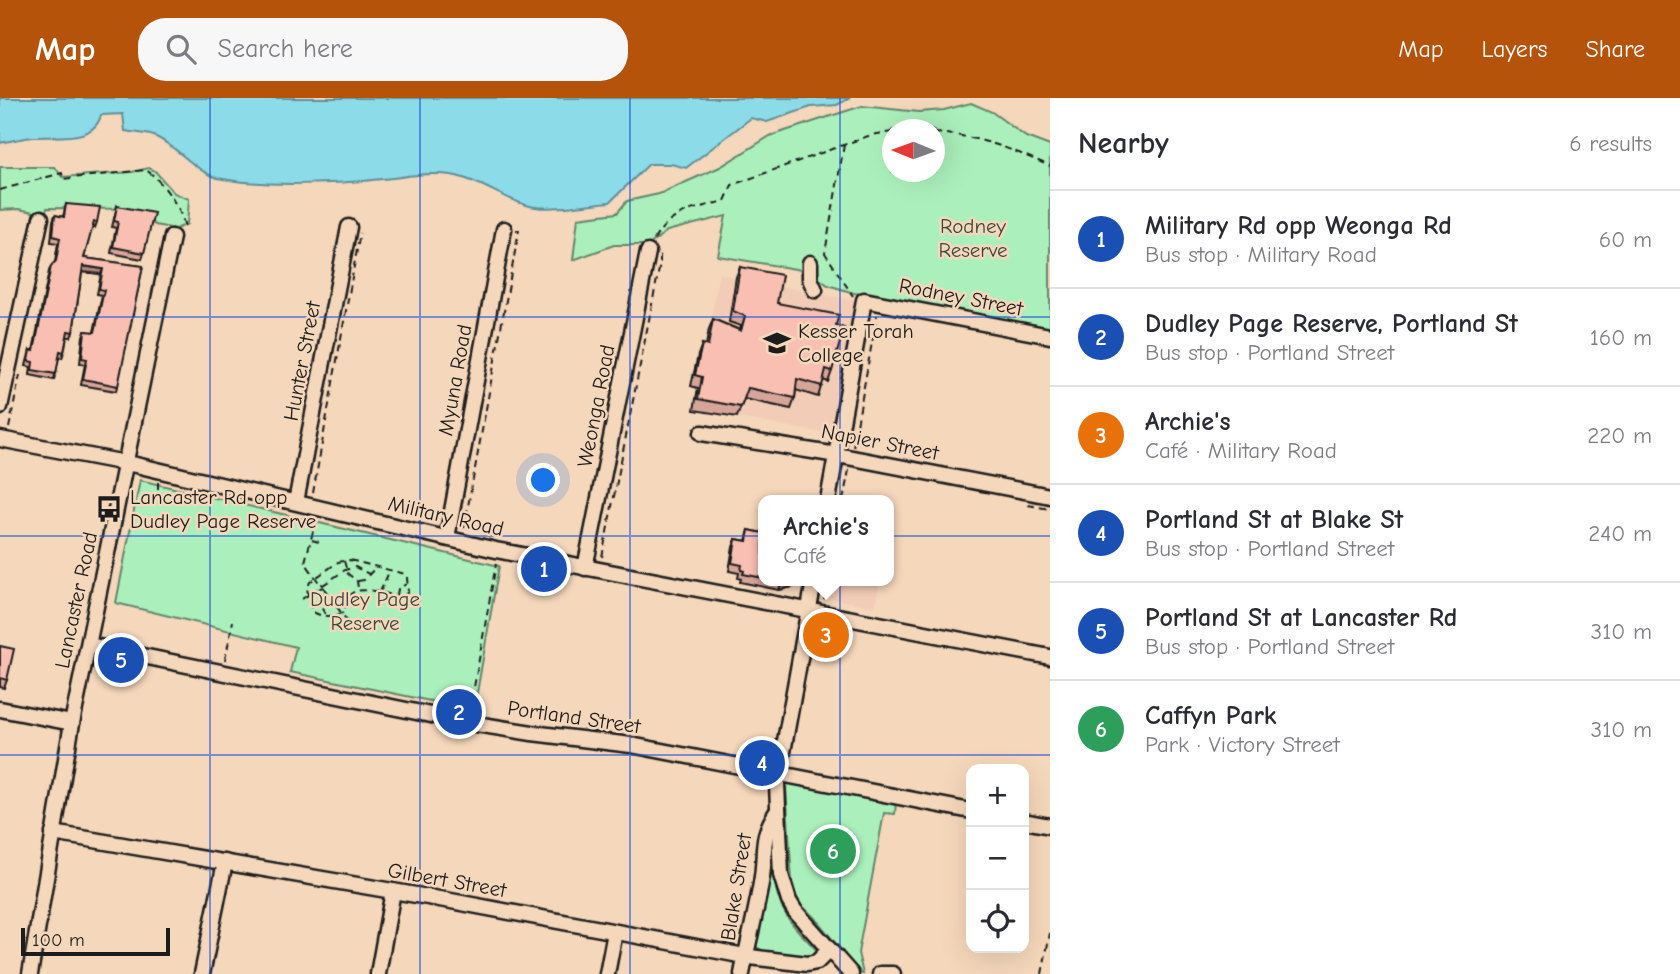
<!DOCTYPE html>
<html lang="en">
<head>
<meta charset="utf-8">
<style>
	body { margin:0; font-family:"Comic Neue",sans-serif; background:#f7f7f7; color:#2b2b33 }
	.controls { position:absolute; right:21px; bottom:21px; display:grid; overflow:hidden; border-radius:14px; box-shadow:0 7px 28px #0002 }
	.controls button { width:63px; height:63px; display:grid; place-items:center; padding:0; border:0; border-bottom:2px solid #e1e1e2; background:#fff; color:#2b2b33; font:35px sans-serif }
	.compass { position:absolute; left:882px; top:21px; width:63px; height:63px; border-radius:50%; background:#fff; box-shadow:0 7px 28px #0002; rotate:271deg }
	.scale { position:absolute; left:21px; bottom:18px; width:149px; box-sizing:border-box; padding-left:7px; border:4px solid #1c1c1c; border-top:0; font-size:19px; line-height:24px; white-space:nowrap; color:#1c1c1c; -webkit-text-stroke:5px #f5d7bb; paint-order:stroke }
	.you { position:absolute; left:544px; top:383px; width:24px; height:24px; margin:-18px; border:5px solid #fff; border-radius:50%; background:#1a73e8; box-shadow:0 0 0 10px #1a73e833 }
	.badge { display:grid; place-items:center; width:46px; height:46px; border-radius:50%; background:#b45309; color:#fff; font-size:23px; font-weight:700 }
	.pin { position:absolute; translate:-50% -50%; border:4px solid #fff; box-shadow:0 2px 7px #0006 }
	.popup { position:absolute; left:758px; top:397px; width:136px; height:91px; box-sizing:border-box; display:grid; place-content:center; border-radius:14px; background:#fff; filter:drop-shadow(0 2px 5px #0005); font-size:23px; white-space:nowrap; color:#7c7c81 }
	.popup b { font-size:26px; color:#2b2b33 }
	.popup::after { content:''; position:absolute; left:50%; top:100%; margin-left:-14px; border:14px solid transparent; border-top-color:#fff }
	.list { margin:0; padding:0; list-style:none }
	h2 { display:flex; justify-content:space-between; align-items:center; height:91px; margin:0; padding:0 28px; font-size:30px }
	h2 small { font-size:23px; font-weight:400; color:#7c7c81 }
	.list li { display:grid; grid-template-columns:46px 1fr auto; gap:21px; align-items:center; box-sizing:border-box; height:98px; padding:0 28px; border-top:2px solid #e1e1e2 }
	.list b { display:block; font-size:26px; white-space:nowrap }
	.list p { margin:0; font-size:23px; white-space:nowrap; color:#7c7c81 }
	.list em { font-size:23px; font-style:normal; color:#7c7c81 }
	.icon { flex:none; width:38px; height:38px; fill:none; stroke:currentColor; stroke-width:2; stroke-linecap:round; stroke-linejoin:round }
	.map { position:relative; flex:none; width:1050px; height:876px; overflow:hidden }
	header { display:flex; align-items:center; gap:42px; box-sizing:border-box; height:98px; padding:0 35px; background:#b45309; color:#fff }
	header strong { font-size:33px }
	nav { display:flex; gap:38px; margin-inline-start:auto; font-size:24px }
	.search { width:490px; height:63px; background:#f7f7f7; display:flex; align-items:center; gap:18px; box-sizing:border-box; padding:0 24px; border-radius:28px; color:#7c7c81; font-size:26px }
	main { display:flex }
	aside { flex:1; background:#fff }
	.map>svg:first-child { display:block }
</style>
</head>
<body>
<header>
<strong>Map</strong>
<div class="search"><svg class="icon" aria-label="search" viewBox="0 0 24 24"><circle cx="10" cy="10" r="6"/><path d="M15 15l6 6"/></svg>Search here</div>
<nav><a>Map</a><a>Layers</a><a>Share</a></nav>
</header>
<main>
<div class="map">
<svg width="1050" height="876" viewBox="0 0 1050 876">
	<rect width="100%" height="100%" fill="#f5d7bb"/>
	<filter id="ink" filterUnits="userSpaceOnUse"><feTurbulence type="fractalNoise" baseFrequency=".0143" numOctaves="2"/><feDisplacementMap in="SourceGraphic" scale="14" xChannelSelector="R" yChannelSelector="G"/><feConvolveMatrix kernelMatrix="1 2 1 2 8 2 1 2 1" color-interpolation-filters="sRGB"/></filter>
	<g filter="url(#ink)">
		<g fill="#f2ccb6">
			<polygon points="719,176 856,203 830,336 694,312"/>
			<polygon points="831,483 880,483 875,509 830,500 828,498"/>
			<polygon points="825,530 846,534 840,567 816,563 821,532"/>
		</g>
		<g fill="#abf0bc" stroke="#64866c" stroke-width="2" fill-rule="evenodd">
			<path d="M971,5l21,9 34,25 24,9v184l-196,-37 -26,-8 -10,-7 -3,-19h-11l-2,11 -84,-14 8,-40 -59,15 -18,14h-35l-41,15 5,-42 39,-5 10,-12 32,-7 61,-27 50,-31 67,-22 25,-8 57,6 25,-2zM892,32h42v42h-42z"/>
			<polygon points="0,69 55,69 62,79 132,74 149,70 155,73 174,95 189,101 187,126 176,131 155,127 135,111 47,110 45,116 18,111 0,112"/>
			<polygon points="140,382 499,468 474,612 290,574 296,549 116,505"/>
			<polygon points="790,685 896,704 895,716 884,715 858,855 863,876 860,875 815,820 793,799 786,687"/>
			<path d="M767,745h5c1,24 1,49 13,70 7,14 22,26 32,38l-9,6 -41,-4 -11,-6z"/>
		</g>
		<path fill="#8cdbe9" stroke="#5f8f97" stroke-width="2" d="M0,0h850l-13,7 -26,2 -44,15 -16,-4 -65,50 -15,-4h-22l-39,38c-20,2 -62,9 -80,4 -27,-7 -50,-26 -79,-31 -23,-3 -46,2 -69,4 -45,5 -114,8 -159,0 -26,-4 -43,-31 -67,-42 -8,-4 -21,-4 -31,-6l-2,-17 -22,1c-7,28 -45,20 -68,22 -11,1 -22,4 -33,6z"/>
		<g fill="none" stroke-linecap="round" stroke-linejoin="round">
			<defs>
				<g id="minor">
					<polyline points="810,165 810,181 815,192"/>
					<polyline points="0,309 41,120"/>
					<polyline points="702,335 837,357 1050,398"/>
					<polyline points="0,341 136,367 496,452 1050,559"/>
					<polyline points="828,402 864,202 1050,238"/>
					<polyline points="296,404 349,129"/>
					<polyline points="447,440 504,131"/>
					<polyline points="585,470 648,154"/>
					<polyline points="814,483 777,687 781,777 789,803 795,813 851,876"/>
					<polyline points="89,547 470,625 532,635 631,647 971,713"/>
					<polyline points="0,611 72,625"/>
					<polyline points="1024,723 1050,728"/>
					<polyline points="53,735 451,803 750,859 807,866 817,864 829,852"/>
					<polyline points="30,876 72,625 172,139"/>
					<polyline points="202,876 225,764"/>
					<polyline points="378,876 393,793"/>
					<polyline points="607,876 615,834"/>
					<path d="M742,876c6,-31 14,-61 19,-91 6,-32 -3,-44 17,-73"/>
					<polyline points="880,876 893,876"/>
				</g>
			</defs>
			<use href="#minor" stroke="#1c1c1c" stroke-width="19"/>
			<g stroke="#1c1c1c" stroke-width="2" stroke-dasharray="7 5" stroke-linecap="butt">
				<path d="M934,35c46,3 74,15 116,33"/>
				<polyline points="844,47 825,155 853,198"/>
				<path d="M0,92l62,-17 1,6 83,-9c16,10 37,41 39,59"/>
				<path d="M654,142c15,-28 43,-32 71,-39l7,-16 139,-50 21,-3"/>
				<polyline points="9,330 20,277"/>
				<polyline points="853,349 877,217"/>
				<polyline points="158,384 158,391 167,405"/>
				<polyline points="313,395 360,135"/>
				<polyline points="843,402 849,372"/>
				<polyline points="1028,407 1050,411"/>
				<polyline points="316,422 305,464 320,486"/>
				<polyline points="464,430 519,132 516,132"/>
				<polyline points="312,442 322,445"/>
				<polyline points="602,459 660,166 660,156"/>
				<path d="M350,462l55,14 2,3 1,15 -6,5c-13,-2 -43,-13 -52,-2 -4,4 -5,12 -6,17 -9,5 -23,6 -32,-1l-5,-22 3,-7 28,-20z"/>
				<polyline points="344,463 348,476 357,483 358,490"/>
				<polyline points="358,483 364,482 375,470"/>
				<polygon points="322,486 323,489 320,490 319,487"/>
				<polyline points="323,487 345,472 355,469 369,476"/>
				<polyline points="323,489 347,523"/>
				<polyline points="380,494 389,474"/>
				<polyline points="397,497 398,491 406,486"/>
				<polyline points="302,501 320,489"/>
				<polyline points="824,502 828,483"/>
				<polyline points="312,507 320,507 325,516"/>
				<polyline points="225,562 233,523"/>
				<polyline points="473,612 473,595 496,466"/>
				<polyline points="1042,876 1050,835"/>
			</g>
			<use href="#minor" stroke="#f5d7bb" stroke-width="14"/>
		</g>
		<g fill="#d7a49a" stroke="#1c1c1c" stroke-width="2">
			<polygon points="66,106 97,124 95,130 92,129 84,160 143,168 116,293 81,287 85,266 80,265 83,238 85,233 94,234 102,197 97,196 101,176 82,174 73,234 71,239 67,239 64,254 62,260 59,259 54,282 30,277 31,269 26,268 30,252 33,253 49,173 51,168 55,164 58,145 51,144 53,123 55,117 63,119"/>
			<polygon points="117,108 144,155 142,161 111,155 116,130 112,129"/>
			<polygon points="740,169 777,205 836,227 832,273 828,284 823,282 818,299 796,292 795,300 791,311 744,301 737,319 694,312 698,290 691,288 698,257 702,246 706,247 709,231 713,221 740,232 741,228 729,224 736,179"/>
			<polygon points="763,431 763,483 795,483 793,489 779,492 740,484 741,481 738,480 739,475 729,473 733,449 736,441 746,443 749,432 762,435"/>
			<polygon points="0,548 7,582 4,590 0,589"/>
		</g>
		<g fill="#af867d" stroke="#1c1c1c" stroke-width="2">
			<polygon points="83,168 103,171 101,176 81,174"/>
			<polygon points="788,483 795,483 793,489 779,492 782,484"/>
		</g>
		<g fill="#fabfb3" stroke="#1c1c1c" stroke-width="2">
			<polygon points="66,106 100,109 97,124 94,124 84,160 143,168 118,288 83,281 87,261 82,260 85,233 95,234 104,192 99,191 103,171 83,168 73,234 68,233 64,254 60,253 56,276 32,272 33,264 28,263 30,252 34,253 51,168 56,163 60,140 53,138 55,117 64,119"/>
			<polygon points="117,108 154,115 144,155 113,149 118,124 114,123"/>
			<polygon points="740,169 782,177 777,205 839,217 836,227 844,230 832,273 826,271 822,288 797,281 795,300 748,290 741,309 698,301 702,279 695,277 702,246 708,248 713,221 741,233 745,218 733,213"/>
			<polygon points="749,432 763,435 763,480 743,476 744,473 741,472 742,467 732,465 736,441 747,443"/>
			<polygon points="0,548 14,551 7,582 0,580"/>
		</g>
	</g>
	<path fill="none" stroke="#1d4ed8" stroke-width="2" stroke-opacity="0.55" d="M210,0v876M420,0v876M630,0v876M840,0v876M0,219h1050M0,438h1050M0,657h1050"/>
	<defs>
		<symbol id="school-bare" viewBox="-9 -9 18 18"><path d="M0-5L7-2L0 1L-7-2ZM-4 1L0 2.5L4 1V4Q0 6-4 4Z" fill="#1c1c1c" stroke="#f5d7bb" stroke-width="2.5" paint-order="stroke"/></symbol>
		<symbol id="bus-bare" viewBox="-9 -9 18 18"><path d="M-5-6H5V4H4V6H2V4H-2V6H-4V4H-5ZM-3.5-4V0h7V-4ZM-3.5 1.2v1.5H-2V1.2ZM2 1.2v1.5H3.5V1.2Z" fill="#1c1c1c" stroke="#f5d7bb" stroke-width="2.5" paint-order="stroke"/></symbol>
	</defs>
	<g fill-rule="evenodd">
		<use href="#school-bare" x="758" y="226" width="38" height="38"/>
		<use href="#bus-bare" x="90" y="392" width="38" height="38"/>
	</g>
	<g text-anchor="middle" stroke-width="5" stroke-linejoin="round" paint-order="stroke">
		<g font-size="21" fill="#39463c" stroke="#f5d7bb">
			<text x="973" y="135">Rodney<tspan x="973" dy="24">Reserve</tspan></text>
			<text x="365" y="508">Dudley Page<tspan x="365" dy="24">Reserve</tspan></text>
		</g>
		<g font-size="21" fill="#1c1c1c" stroke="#f5d7bb">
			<text transform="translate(961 199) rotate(11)" y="7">Rodney Street</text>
			<text transform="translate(302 263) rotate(-79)" y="7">Hunter Street</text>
			<text transform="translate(455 282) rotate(-80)" y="7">Myuna Road</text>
			<text transform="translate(596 308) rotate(-79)" y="7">Weonga Road</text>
			<text transform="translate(880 344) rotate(11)" y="7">Napier Street</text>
			<text transform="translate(446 418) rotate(13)" y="7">Military Road</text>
			<text transform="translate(76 502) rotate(-78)" y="7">Lancaster Road</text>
			<text transform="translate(574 619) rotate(8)" y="7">Portland Street</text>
			<text transform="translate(447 782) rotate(10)" y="7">Gilbert Street</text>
			<text transform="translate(736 789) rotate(-81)" y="7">Blake Street</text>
		</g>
		<g font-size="21" fill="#1c1c1c" stroke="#f5d7bb" text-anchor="start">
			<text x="798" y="240">Kesser Torah<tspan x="798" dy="24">College</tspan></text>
			<text x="130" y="406">Lancaster Rd opp<tspan x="130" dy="24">Dudley Page Reserve</tspan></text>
		</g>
	</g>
</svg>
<div class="controls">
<button>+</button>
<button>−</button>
<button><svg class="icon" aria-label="locate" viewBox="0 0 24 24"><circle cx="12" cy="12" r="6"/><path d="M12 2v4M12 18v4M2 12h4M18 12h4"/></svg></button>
</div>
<svg class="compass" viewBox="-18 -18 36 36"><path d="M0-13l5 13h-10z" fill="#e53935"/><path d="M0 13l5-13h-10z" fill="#7c7c81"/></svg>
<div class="scale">100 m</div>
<div class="you"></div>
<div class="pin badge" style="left:544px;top:471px;background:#1a4fb4">1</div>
<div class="pin badge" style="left:459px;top:614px;background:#1a4fb4">2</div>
<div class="pin badge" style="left:826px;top:537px;background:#e8710a">3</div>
<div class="popup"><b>Archie's</b>Café</div>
<div class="pin badge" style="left:762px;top:665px;background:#1a4fb4">4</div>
<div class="pin badge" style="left:121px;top:562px;background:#1a4fb4">5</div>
<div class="pin badge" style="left:833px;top:753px;background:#2e9e5b">6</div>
</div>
<aside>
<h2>Nearby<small>6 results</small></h2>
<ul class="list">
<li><span class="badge" style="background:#1a4fb4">1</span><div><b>Military Rd opp Weonga Rd</b><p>Bus stop · Military Road</p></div><em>60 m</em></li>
<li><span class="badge" style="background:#1a4fb4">2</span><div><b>Dudley Page Reserve, Portland St</b><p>Bus stop · Portland Street</p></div><em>160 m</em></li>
<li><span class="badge" style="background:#e8710a">3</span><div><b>Archie's</b><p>Café · Military Road</p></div><em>220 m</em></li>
<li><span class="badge" style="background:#1a4fb4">4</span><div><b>Portland St at Blake St</b><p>Bus stop · Portland Street</p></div><em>240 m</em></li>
<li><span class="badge" style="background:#1a4fb4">5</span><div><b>Portland St at Lancaster Rd</b><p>Bus stop · Portland Street</p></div><em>310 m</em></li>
<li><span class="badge" style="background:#2e9e5b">6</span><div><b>Caffyn Park</b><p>Park · Victory Street</p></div><em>310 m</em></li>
</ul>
</aside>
</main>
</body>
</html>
